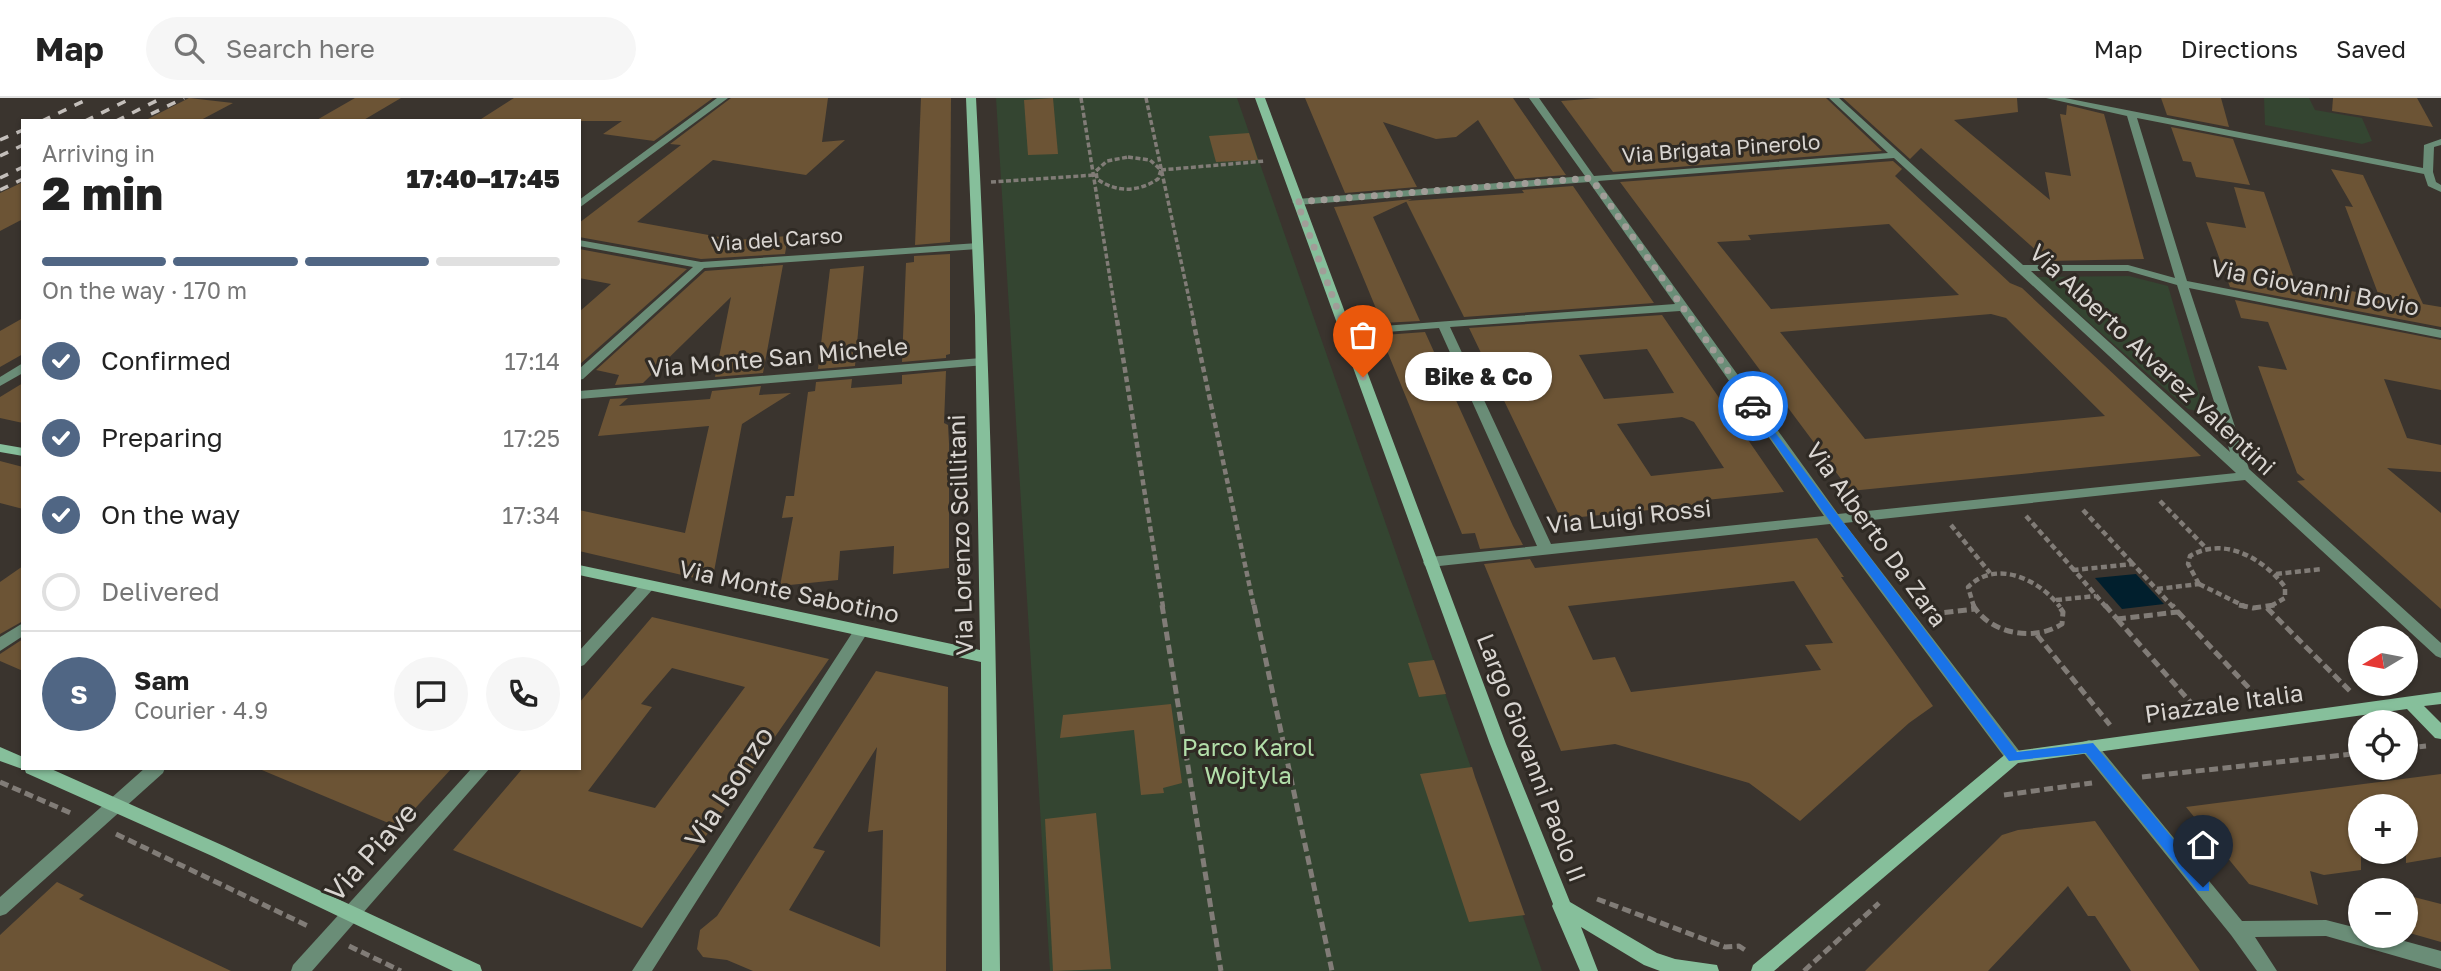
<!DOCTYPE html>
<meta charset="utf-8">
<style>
body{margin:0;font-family:"Golos Text",sans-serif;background:#f6f6f6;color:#222;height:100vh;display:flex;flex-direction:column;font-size:26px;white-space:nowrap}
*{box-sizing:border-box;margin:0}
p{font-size:23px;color:#767676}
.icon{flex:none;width:38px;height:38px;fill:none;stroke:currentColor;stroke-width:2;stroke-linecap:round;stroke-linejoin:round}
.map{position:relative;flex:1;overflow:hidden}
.side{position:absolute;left:21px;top:21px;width:560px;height:651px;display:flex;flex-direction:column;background:#fff;border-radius:0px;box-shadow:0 2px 5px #0004}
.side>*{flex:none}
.needle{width:46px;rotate:260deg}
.controls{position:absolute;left:2348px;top:528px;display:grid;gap:14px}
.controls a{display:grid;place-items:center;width:70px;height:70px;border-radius:50%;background:#fff;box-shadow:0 2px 5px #0004;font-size:35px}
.pin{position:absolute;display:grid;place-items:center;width:60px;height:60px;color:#fff;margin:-72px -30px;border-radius:50% 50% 50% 0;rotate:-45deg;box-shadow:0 0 7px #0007}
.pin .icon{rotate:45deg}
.courier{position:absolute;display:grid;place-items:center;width:70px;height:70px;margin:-35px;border:5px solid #1a73e8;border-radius:50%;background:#fff;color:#222;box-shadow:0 2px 9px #0007}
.bubble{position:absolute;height:49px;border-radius:24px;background:#fff;box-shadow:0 2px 5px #0004;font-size:23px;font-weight:800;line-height:49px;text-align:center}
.overview em{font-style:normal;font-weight:800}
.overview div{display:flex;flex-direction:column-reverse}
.overview{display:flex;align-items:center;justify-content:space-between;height:119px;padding:0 21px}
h1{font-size:46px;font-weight:800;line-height:52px}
.bar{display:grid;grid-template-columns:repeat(4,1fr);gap:10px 7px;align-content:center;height:84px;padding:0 21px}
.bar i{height:9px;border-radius:5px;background:#e0e0e0}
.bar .active{background:#506684}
.bar p{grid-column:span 4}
.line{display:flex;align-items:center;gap:18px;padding:0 21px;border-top:2px solid #e0e0e0}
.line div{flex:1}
.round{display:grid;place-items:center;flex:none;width:74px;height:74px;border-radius:37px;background:#f6f6f6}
ol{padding:0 21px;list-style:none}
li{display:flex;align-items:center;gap:21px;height:77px}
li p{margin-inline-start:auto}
li .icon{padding:7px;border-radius:50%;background:#506684;color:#fff;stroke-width:4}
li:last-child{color:#767676}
li i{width:38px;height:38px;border:4px solid #e0e0e0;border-radius:50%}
header{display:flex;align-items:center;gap:42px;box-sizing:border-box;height:98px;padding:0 35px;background:#fff;border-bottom:2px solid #e0e0e0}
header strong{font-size:33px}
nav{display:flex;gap:38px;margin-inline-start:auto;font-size:24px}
.search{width:490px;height:63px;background:#f6f6f6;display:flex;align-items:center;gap:18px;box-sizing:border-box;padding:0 24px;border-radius:38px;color:#767676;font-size:26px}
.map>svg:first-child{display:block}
</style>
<header>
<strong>Map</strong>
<div class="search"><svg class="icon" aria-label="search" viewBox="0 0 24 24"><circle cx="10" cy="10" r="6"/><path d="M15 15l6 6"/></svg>Search here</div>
<nav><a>Map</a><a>Directions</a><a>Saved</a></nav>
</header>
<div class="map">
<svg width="2441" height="873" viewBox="0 0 2441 873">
<rect width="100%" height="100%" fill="#3a342e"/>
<g fill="#344531">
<polygon points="996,0 1237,0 1542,873 1050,873"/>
<polygon points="2264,0 2309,0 2315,12 2362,20 2372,43 2362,46 2265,27"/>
<polygon points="2129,178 2168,188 2205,315 2188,311 2037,179"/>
</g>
<polygon fill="#011f2d" points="2136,476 2164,506 2122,511 2095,480"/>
<g fill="#6c5435" fill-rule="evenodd">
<polygon points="189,0 233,5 199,23 144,23"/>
<polygon points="355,0 401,0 362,23 315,23"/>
<polygon points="514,0 713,0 654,43 603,36 622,23 478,23"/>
<polygon points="731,0 828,0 822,44 845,42 806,77 713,62 637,124 736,142 788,138 785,156 701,161 579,139 579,125 681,47 670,46"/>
<polygon points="921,0 951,0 950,144 915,147"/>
<polygon points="1053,0 1058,56 1028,57 1024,2"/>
<polygon points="1305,0 1513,0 1566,77 1515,81 1478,22 1456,39 1436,41 1383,24 1417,89 1345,95"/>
<polygon points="1600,0 1826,0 1882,53 1613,74 1561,3"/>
<polygon points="1843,0 2017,0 2018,14 1954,22 2050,102 2045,74 2071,78 2060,16 2066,17 2067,7 2104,16 2144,161 2048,163 1921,50 1910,61"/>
<polygon points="2161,0 2221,0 2229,29 2167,17"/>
<polygon points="2333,0 2417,0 2433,29 2332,13"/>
<polygon points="2171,29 2233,41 2250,87 2196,79 2191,64 2183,63"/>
<polygon points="1249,35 1258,62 1216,64 1209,38"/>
<path d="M1893,63l9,8 -7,7 115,107 12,5 179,168 -351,35 -230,-309zM1889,126l70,71 -188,14 -54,-67 34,-2 -3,-5zM1991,216l15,4 99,98 -240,23 -85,-107z"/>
<polygon points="2331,71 2363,77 2423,206 2441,209 2441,229 2230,189 2206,124 2246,130 2234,89 2264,94 2295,183 2379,198 2345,108 2353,109"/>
<polygon points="23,84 23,121 0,133 0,95"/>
<polygon points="1573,88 1654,205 1464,219 1406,103 1524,95 1522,92"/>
<polygon points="1412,101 1373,119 1420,223 1382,225 1334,109"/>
<polygon points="579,151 687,171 579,267 579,214 611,186 579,180"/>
<polygon points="950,156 950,256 946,257 946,260 902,264 906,165 914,164 914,158"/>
<polygon points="783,167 763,275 715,279 731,199 643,285 615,287 619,277 596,272 705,173"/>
<polygon points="864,168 855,268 818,271 830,171"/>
<polygon points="2235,202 2441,242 2441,292 2384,281 2407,340 2441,347 2441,374 2387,370 2441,415 2441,511 2297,383 2305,382 2297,375 2258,268 2287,272 2268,224 2241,220"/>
<path d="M1662,217l122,177 -88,9 3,4 -138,14 -92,-191zM1647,251l27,44 -70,6 -25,-44zM1682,319l12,5 30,46 -73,8 -34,-52z"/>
<polygon points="23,220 23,256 0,269 0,233"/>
<polygon points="1425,234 1513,428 1523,447 1480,451 1475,435 1462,436 1383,243 1384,237"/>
<polygon points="946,273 944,325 948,327 949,345 949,470 893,476 894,448 840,453 838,482 780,488 793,419 782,420 786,398 794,398 808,294 815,293 816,284 852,281 851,290 902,286 902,277"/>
<polygon points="23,285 23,325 0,320 0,299"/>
<polygon points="761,288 759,297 791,295 742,326 712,484 579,453 579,412 685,435 709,328 598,338 610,301 628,300 619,308 710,301 712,293"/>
<polygon points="0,363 23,369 23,411 0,405"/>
<path d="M1817,440l27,39h-3l92,129 -24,17 -109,98 -51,-38 -134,-39 -54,7 -77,-187 46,-5 5,9zM1794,483l39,62 -28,2 16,25 -190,22 -16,-35 -22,3 -25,-54z"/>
<polygon points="23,468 23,523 0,536 0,484"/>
<path d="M652,519l177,42 -187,269 -189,-78 70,-82h56v-65zM672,570l73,19 -90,121 -67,-17 64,-84 -11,-3z"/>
<polygon points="23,541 23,573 0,563 0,556"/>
<polygon points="1434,562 1446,596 1419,599 1408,565"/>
<path d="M876,573l72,16 -2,284h-193l-26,-11 -24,-3 -6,-8 3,-19 17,-14zM877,649l-9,85 15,-2 -3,117 -91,-37 36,-59 -12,-3z"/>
<polygon points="1171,606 1182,685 1163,690 1164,695 1141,697 1134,632 1060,640 1063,617"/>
<polygon points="1472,669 1475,679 1525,817 1469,824 1420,676"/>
<polygon points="257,670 452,670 398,729"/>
<polygon points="2441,676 2441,759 2406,765 2406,709 2361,709 2361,772 2324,777 2310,773 2318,807 2249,786 2186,709"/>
<polygon points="1096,715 1111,871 1053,873 1045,721"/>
<polygon points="2095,723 2200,873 2131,873 2095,818 2088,818 2068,788 1988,873 1865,873 2002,737 2018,732"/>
<polygon points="57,784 84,797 79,801 231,873 0,873 0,837"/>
<polygon points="2406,797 2441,806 2441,844 2406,834"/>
</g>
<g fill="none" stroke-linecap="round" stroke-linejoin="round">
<g stroke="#817c77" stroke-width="3.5" stroke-dasharray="5 2.5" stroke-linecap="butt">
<polyline points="1081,0 1117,224"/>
<polyline points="1146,0 1194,224"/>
<path d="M1128,59l22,3 11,10 -3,9c-20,13 -41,14 -61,0l-1,-8 11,-10z"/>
<polyline points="1161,72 1265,63"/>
<polyline points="991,84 1095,77"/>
</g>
<g stroke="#817c77" stroke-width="4.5" stroke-dasharray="6 3.5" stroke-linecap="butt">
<polyline points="1117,222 1163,509"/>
<polyline points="1193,222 1254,509"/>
<polyline points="2160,403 2206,450"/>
<polyline points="2083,412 2133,466"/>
<polyline points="2026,418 2074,472"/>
<polyline points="1951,427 1990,475"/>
<polyline points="2276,476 2322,471"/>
<polyline points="2199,486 2246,509"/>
<path d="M2199,486l-11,-20 2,-8c34,-20 73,2 95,31v11l-16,9"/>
<polyline points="2157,491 2199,486"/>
<polyline points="2056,502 2096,498"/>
<path d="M1974,509l-6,-20c28,-28 71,-8 92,20"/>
<polyline points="2106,509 2074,472 2133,466 2173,509"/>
</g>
<g stroke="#817c77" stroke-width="5" stroke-dasharray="9 4.5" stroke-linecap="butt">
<polyline points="1162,507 1221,873"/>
<polyline points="1254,507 1332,873"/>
<path d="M1973,507c17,29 61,37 89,19l1,-12 -5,-7"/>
<polyline points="2105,507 2117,521"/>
<polyline points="2239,507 2253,510 2275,507"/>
<polyline points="2267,510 2350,593"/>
<polyline points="2178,514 2262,604"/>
<polyline points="1931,516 1975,511"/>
<polyline points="2117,521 2201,616"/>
<polyline points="2117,521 2178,514 2172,507"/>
<polyline points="2037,537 2110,627"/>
<polyline points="2406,650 2426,648"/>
<polyline points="2142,679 2361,655"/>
<polyline points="0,684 73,716"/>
<polyline points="2004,697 2092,685"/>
<polyline points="116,736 310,829"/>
<polyline points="1597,801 1725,849 1739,848 1748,854"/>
<polyline points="349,848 401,873"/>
<polyline points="1804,873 1879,805"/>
</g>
<g fill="#6a8d77" fill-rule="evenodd">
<polygon points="717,0 728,0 579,110 579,102"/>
<path d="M1529,0h10l55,78 294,-23 -59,-55h10l184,167h105l47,13 -48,-162 -81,-18h19l358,70 1,-23 17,-6v6l-7,2 -1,25 3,10 5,3v7l-13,-6 -4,-12 -287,-56 50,163 254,49v8l-252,-50 60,181 192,174v15l-5,-2 -191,-176 -401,43 176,229 2,5 -2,5 -6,2 -6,-2 -178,-238 -400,43 -5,-1 -2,-4 7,-5 107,-11 -98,-218 -92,7 -6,-4 2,-2 332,-25 -86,-122 -292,23 -5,-3 5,-3 288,-23zM1894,60l342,315 -398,41 -240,-333zM2031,173h97l49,14 53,167zM1680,213l144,205 -273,28 -101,-217z"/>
<polygon points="579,142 701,164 978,145 983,148 978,151 704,170 583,281 579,282 579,271 693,169 579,148"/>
<polygon points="981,260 985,261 987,264 985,267 579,301 579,293"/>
<polygon points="23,265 23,275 0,288 0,279"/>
<polygon points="648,482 655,487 653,491 584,567 579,569 579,553 643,483"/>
<polygon points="23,525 23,538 0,553 0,539"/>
<polygon points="861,527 866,529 869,533 866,537 652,873 632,873 856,529"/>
<polygon points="2089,642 2095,644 2242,823 2326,822 2361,831 2361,838 2386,838 2441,853 2441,871 2326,838 2255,839 2277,873 2257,873 2231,837 2083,654 2081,649 2083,644"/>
<polygon points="145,670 165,670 163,675 6,816 0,818 0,799"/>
<polygon points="472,670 490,670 312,873 291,873 293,867"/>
</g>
<g fill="#86bf9b" fill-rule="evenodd">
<path d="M966,0h10c16,291 21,582 24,873h-18l-1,-309 -402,-87v-10l401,85 -5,-334z"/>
<polygon points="1255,0 1265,0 1506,646 1570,804 1657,855 1675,861 1717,867 1719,873 1660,873 1644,867 1581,829 1598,873 1580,873 1552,808 1553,806 1490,646"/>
<polygon points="0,346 23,350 23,358 0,354"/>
<polygon points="2441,594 2441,606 2424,608 2441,625 2441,641 2435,640 2407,611 2018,665 1774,873 1751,873 1753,867 2008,654"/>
<polygon points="0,649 23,659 23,670 49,670 224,748 480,867 482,873 453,873 212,758 26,675 25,672 0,663"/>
</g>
<g stroke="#c4bfbb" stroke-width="3.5" stroke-dasharray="9 9" stroke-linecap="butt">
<polyline points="151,16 184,0"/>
<polyline points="42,23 90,0"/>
<polyline points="85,23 132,0"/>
<polyline points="116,23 162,0"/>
<polyline points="0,42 23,32"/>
<polyline points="0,58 23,47"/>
<polyline points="0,80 23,69"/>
<polyline points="0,92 23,81"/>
</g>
</g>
<polygon fill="#1a73e8" points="1753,305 2017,654 2093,645 2209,784 2209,793 2198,793 2086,655 2009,663 1829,422 1748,308"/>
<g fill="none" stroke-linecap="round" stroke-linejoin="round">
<polyline stroke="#a19d98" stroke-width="7" stroke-dasharray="0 12.6" points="1363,279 1297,104 1591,80 1753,308"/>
</g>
<g text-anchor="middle" stroke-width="6" stroke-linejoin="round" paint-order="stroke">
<g font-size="21" fill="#d9d5d1" stroke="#2f2a24">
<text transform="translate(1721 51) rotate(-4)" y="7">Via Brigata Pinerolo</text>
<text transform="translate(777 142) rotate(-4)" y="7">Via del Carso</text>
</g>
<g font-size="24" fill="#d9d5d1" stroke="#2f2a24">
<text transform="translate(2315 190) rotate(11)" y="8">Via Giovanni Bovio</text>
<text transform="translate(778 260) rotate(-5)" y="8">Via Monte San Michele</text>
<text transform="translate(2152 262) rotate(43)" y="8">Via Alberto Alvarez Valentini</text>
<text transform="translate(1629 419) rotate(-6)" y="8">Via Luigi Rossi</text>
<text transform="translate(961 437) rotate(-92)" y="8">Via Lorenzo Scillitani</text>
<text transform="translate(1876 437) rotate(54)" y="8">Via Alberto Da Zara</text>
<text transform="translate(789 494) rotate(12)" y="8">Via Monte Sabotino</text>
<text transform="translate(2224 606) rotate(-8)" y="8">Piazzale Italia</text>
<text transform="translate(1531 660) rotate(69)" y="8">Largo Giovanni Paolo II</text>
</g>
<g font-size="24" fill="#b2dea9" stroke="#2f2a24">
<text x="1248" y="658">Parco Karol<tspan x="1248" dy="28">Wojtyla</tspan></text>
</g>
<g font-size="28" fill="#d9d5d1" stroke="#2f2a24">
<text transform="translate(729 689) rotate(-57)" y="10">Via Isonzo</text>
<text transform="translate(371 754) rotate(-48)" y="10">Via Piave</text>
</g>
</g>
</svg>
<div class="controls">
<a><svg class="needle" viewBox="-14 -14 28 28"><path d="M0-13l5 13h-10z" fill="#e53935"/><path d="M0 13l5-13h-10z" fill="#767676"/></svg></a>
<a><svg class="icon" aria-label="locate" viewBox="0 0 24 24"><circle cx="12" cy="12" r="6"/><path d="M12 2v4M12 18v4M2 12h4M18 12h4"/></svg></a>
<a>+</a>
<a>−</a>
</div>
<div class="pin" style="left:1363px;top:279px;background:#ea580c"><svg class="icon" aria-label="bag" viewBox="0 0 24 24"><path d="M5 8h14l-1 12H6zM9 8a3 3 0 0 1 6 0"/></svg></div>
<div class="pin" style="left:2203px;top:789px;background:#1f2937"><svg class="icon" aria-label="home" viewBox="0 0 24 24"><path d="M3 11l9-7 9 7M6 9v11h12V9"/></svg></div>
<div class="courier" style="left:1753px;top:308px"><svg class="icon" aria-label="car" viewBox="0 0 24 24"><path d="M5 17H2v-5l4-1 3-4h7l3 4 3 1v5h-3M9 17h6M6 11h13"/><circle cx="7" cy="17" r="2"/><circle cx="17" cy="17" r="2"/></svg></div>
<div class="bubble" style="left:1405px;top:254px;width:147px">Bike &amp; Co</div>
<section class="side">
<div class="overview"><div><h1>2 min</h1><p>Arriving in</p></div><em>17:40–17:45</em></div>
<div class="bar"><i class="active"></i><i class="active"></i><i class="active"></i><i></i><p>On the way · 170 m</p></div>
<ol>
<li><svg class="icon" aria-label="check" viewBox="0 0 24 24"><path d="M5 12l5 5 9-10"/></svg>Confirmed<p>17:14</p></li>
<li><svg class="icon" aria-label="check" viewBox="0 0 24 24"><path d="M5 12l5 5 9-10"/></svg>Preparing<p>17:25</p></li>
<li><svg class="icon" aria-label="check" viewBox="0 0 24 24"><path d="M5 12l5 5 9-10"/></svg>On the way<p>17:34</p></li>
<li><i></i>Delivered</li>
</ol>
<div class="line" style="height:126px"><b class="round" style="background:#506684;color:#fff">S</b><div><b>Sam</b><p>Courier · 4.9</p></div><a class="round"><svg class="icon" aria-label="chat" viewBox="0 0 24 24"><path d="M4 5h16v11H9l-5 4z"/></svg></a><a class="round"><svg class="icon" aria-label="phone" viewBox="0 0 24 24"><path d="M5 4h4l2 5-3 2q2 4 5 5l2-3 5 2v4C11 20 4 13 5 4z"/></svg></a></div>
</section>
</div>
